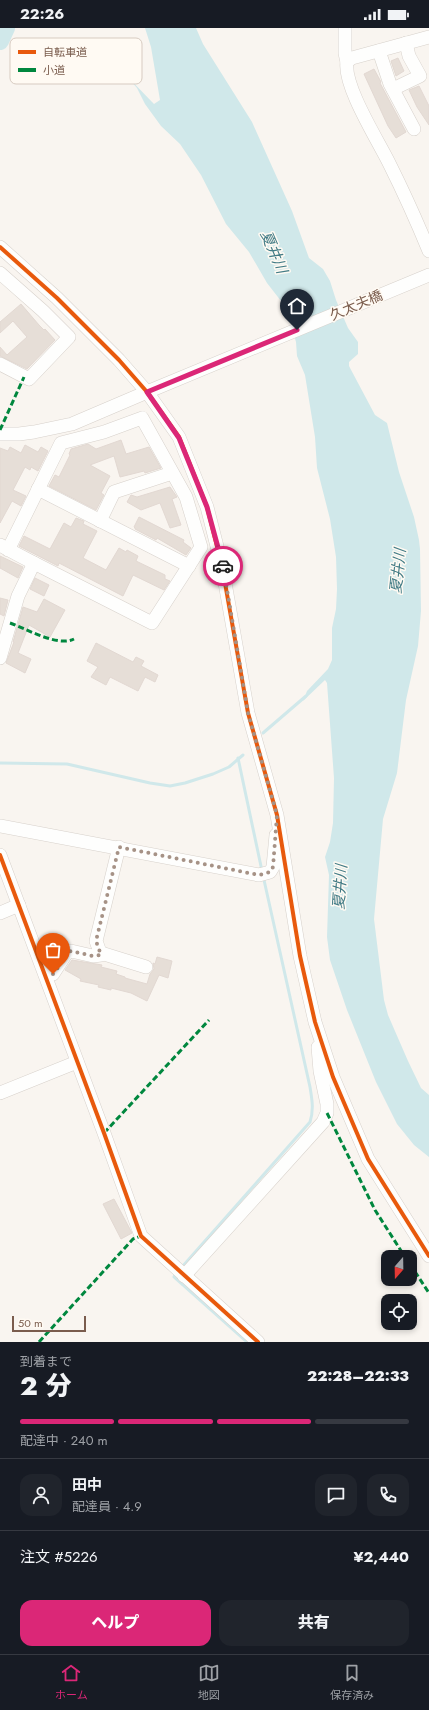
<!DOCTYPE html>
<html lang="ja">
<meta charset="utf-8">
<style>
body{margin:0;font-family:Jost,"Noto Sans JP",sans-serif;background:#20242c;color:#f1f3f6;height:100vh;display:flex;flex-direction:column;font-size:15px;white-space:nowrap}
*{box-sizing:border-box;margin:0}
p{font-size:13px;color:#9ea1a6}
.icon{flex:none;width:22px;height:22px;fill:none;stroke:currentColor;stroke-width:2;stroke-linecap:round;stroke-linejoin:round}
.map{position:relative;height:1314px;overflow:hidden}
.details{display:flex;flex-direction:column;background:#171b24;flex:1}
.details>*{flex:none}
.needle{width:26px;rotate:200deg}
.controls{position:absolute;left:381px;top:1222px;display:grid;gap:8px}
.controls a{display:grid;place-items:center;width:36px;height:36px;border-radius:8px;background:#171b24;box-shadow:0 2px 6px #0003;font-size:20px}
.scale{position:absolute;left:12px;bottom:10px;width:74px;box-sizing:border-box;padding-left:4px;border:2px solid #7a5c4d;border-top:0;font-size:11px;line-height:14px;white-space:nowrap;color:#7a5c4d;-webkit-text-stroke:3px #fffaf3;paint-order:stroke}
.pin{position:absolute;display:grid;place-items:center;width:34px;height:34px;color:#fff;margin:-41px -17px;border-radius:50% 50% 50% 0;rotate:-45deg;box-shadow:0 0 4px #0007}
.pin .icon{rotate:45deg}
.courier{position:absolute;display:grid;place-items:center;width:40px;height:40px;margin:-20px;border:3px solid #db2777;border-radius:50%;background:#fff;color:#222;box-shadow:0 1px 5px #0007}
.summary em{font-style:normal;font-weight:800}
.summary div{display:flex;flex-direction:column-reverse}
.summary{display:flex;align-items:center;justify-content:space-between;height:68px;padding:0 20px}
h1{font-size:26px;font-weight:800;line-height:30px}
.bar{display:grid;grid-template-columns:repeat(4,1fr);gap:6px 4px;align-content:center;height:48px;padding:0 20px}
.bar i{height:5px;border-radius:3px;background:#363941}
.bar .active{background:#db2777}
.bar p{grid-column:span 4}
.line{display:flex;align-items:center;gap:10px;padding:0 20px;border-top:1px solid #363941}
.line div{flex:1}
.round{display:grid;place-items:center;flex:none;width:42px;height:42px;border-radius:12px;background:#20242c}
.primary-button{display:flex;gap:8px;margin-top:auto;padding:8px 20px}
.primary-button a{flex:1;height:46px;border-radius:12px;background:#db2777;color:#fff;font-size:16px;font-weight:800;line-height:46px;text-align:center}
.primary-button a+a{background:#20242c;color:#f1f3f6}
.status{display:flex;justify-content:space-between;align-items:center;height:28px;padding:0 20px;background:#171b24;direction:ltr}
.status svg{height:11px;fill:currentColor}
.dock{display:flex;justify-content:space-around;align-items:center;height:56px;border-top:1px solid #363941;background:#171b24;font-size:11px;color:#9ea1a6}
.dock a{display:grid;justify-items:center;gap:2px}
.dock .active{color:#db2777}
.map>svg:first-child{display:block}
</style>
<div class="status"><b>22:26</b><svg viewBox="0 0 49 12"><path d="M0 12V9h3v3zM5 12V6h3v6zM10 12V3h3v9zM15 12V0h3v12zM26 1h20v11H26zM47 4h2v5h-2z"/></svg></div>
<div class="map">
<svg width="429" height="1314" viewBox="0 0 429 1314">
<rect width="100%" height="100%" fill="#f9f5f0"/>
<polygon fill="#d0e8ea" points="145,0 196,0 203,16 252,94 292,183 309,230 323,241 330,253 336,272 348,300 358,314 358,326 349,334 349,338 375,387 387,395 399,444 414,489 419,512 420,521 421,583 418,618 406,672 397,745 383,791 374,891 384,972 388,987 408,1033 421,1060 429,1067 429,1129 414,1117 397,1096 376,1054 347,982 330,932 327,909 329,847 325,829 330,814 333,795 334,750 327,655 325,652 303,673 307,663 328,641 332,632 332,600 336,581 337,561 336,529 330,491 317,440 315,409 305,347 297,328 296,314 288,286 281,273 267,255 249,224 226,196 201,147 180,116 161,98 145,76 137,60 123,44 154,76 160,72 151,19"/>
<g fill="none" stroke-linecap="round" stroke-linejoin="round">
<g stroke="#d0e8ea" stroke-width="3">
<polyline points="263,705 306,668"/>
<polyline points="238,730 262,843"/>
<polyline points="0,735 67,736 150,755 170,758 185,755 213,746 229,739 243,727"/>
<path d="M182,1239l128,-145c4,-12 2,-23 0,-35l-46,-207"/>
<polyline points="175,1247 174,1249 247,1314"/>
</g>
<polyline stroke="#d0e8ea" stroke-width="18" points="0,13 6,0"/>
</g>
<g fill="#e6ded7" stroke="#e2d8d2">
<polygon points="398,30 404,43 396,48 391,33"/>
<polygon points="374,41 381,54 380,55 406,104 396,110 388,98 364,46"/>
<polygon points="419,58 429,78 429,97 417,79 409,62"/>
<polygon points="21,276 39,297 44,302 45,301 55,312 27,341 0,328 0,319 7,327 27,309 13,293 0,305 0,294"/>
<polygon points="121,412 126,426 149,419 161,440 145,445 144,443 120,449 114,428 90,437 110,448 101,465 104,467 96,482 49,458 55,447 59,449 70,427 69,426 71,421 88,416 96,421"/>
<polygon points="25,417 38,424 41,419 48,423 38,443 31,439 30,442 25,439 13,462 26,468 21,478 12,473 0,495 0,420 8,423 10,419 21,425"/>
<polygon points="170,459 177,469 172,471 181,497 170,500 160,475 141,482 127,474 131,467 137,469"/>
<polygon points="139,489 184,512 183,514 191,520 186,527 157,510 156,512 135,501 135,500 134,499"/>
<polygon points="76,490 84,493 83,496 97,503 83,530 106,542 119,520 126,524 127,522 138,528 136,533 165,547 165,551 170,553 164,562 133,547 123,568 59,535 58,538 19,518 24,508 50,521 64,495 71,499"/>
<polygon points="0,528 23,539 18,550 0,540"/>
<polygon points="35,550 49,557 44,568 30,561"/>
<polygon points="0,570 8,572 4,588 0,586"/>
<polygon points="44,571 65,582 50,609 29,597 18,625 31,631 25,645 6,635 14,614 13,614 23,579 37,584"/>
<polygon points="96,615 133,634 136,629 144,633 141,638 158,647 155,654 145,649 138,663 110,649 106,657 91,649 98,639 87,633"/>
<polygon points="157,929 172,933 168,950 159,947 147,973 131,965 111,960 111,962 98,959 99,957 80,953 81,951 65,942 72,932 102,937 101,939 117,943 116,946 125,949 125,950 147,956 150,946 154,941 153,935 155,936"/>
<polygon points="114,1171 132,1205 121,1211 103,1176"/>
</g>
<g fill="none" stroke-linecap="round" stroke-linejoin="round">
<g stroke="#d7d1cb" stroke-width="14">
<g id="minor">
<polyline points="345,0 345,25 347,34"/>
<path d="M429,9l-77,21 -5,4c-4,24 32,80 43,103 14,28 27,57 39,86"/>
<polyline points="379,23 390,56 414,101"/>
<polyline points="393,61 420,48 409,28 406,15"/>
<polyline points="0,219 57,270 119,332 147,364 179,409 207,479 222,538 248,685 277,787 300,928 315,994 333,1049 368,1131 429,1228"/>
<polyline points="0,245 43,283 69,309 29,351 0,336"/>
<polyline points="0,406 19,406 34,404 72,396 147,364 429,247"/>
<polyline points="38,461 189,538"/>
<polyline points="100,493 114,464 172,445"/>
<path d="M0,517c11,6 22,12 34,18l118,60 49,-76 -15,-50 -44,-79 -38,14 -43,11 -53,107"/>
<polyline points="0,630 18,568 34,535"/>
<polyline points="0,798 259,847 270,844 273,839 276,807"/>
<polyline points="0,827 104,1105 141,1208 258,1314"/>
<polyline points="0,885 19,877"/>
<polyline points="101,925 146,939"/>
<polyline points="45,946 53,946 66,926 71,923 93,928 101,927 96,913 119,819"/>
<polyline points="0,1065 77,1034"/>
<polyline points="184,1248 323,1094 327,1085 327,1076 320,1043 318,1019"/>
</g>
</g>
<use href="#minor" stroke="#fefefd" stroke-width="13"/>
<g stroke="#00873e" stroke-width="3" stroke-dasharray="6 3" stroke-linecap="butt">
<polyline points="0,402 24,349"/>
<path d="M10,595c17,6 47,24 64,16"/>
<polyline points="327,1085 375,1182 405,1229"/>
<polyline points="104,1105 209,992"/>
<polyline points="410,1236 429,1265"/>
<polyline points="39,1314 133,1211 141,1208"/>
</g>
<g stroke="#fffaf3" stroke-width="6">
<g id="cycleway">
<polyline points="0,219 57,270 119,332 147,364 179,409 207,479 222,538 248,685 277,787 300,928 315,994 333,1049 368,1131 429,1228"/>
<polyline points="0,827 104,1105 141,1208 258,1314"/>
</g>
</g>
<use href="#cycleway" stroke="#e8590c" stroke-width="4"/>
</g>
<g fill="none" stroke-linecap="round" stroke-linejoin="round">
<path stroke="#a69286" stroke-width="4" stroke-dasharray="0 7.2" d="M53,946c7,-7 9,-18 18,-23l22,5 8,-1 -5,-14 23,-94 140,28 11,-3 3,-5 4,-52 -29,-102 -25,-147"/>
<polyline stroke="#db2777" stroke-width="5" points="223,538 207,479 179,410 147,364 297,302"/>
</g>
<g text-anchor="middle" stroke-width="3" stroke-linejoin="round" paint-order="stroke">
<g font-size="14" fill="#7a5c4d" stroke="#fffaf3">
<text transform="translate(356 277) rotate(-23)" y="5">久太夫橋</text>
</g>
<g font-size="15" font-style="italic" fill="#437c86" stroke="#fffaf3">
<text transform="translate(274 224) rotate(67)" y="5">夏井川</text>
<text transform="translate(398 543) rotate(-84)" y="5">夏井川</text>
<text transform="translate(340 859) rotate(-86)" y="5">夏井川</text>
</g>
</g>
<rect x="10" y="10" width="132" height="46" rx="6" fill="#fffaf3" stroke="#d7cbc1" stroke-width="1"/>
<rect x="18" y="22" width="18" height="4" fill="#e8590c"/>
<rect x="18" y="40" width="18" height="4" fill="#00873e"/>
<g font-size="11" fill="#7a5c4d">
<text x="43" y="28">自転車道</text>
<text x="43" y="46">小道</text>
</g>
</svg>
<div class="controls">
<a><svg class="needle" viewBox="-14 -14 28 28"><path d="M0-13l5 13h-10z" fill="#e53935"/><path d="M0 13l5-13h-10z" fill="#9ea1a6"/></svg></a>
<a><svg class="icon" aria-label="locate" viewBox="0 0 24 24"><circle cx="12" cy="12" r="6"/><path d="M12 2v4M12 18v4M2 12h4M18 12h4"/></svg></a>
</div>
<div class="scale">50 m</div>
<div class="pin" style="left:53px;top:946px;background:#ea580c"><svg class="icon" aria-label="bag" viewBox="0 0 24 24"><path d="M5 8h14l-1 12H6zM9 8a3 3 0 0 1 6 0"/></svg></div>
<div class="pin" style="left:297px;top:302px;background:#1f2937"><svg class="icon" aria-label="home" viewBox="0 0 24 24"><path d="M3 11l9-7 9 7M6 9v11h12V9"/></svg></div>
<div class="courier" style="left:223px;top:538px"><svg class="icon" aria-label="car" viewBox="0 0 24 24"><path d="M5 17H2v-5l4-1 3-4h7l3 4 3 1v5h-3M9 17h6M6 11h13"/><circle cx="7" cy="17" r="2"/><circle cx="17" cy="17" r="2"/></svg></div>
</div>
<section class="details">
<div class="summary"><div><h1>2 分</h1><p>到着まで</p></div><em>22:28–22:33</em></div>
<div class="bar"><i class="active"></i><i class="active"></i><i class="active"></i><i></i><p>配達中 · 240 m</p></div>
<div class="line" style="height:72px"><a class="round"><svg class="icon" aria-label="person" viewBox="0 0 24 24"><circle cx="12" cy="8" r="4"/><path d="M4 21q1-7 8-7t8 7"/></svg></a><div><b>田中</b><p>配達員 · 4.9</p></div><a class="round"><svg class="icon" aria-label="chat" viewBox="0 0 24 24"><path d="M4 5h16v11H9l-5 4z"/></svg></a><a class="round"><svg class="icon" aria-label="phone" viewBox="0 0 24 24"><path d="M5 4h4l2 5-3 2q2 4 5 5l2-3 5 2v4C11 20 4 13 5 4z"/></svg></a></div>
<div class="line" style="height:52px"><div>注文 #5226</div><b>¥2,440</b></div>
<div class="primary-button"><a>ヘルプ</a><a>共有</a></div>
</section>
<nav class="dock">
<a class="active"><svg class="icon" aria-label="home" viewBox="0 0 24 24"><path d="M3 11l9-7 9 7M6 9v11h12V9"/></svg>ホーム</a>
<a><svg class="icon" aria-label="map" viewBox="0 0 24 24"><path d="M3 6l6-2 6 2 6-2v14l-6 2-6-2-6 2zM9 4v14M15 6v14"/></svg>地図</a>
<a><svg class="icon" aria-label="saved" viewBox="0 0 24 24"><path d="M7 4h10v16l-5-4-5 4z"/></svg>保存済み</a>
</nav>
